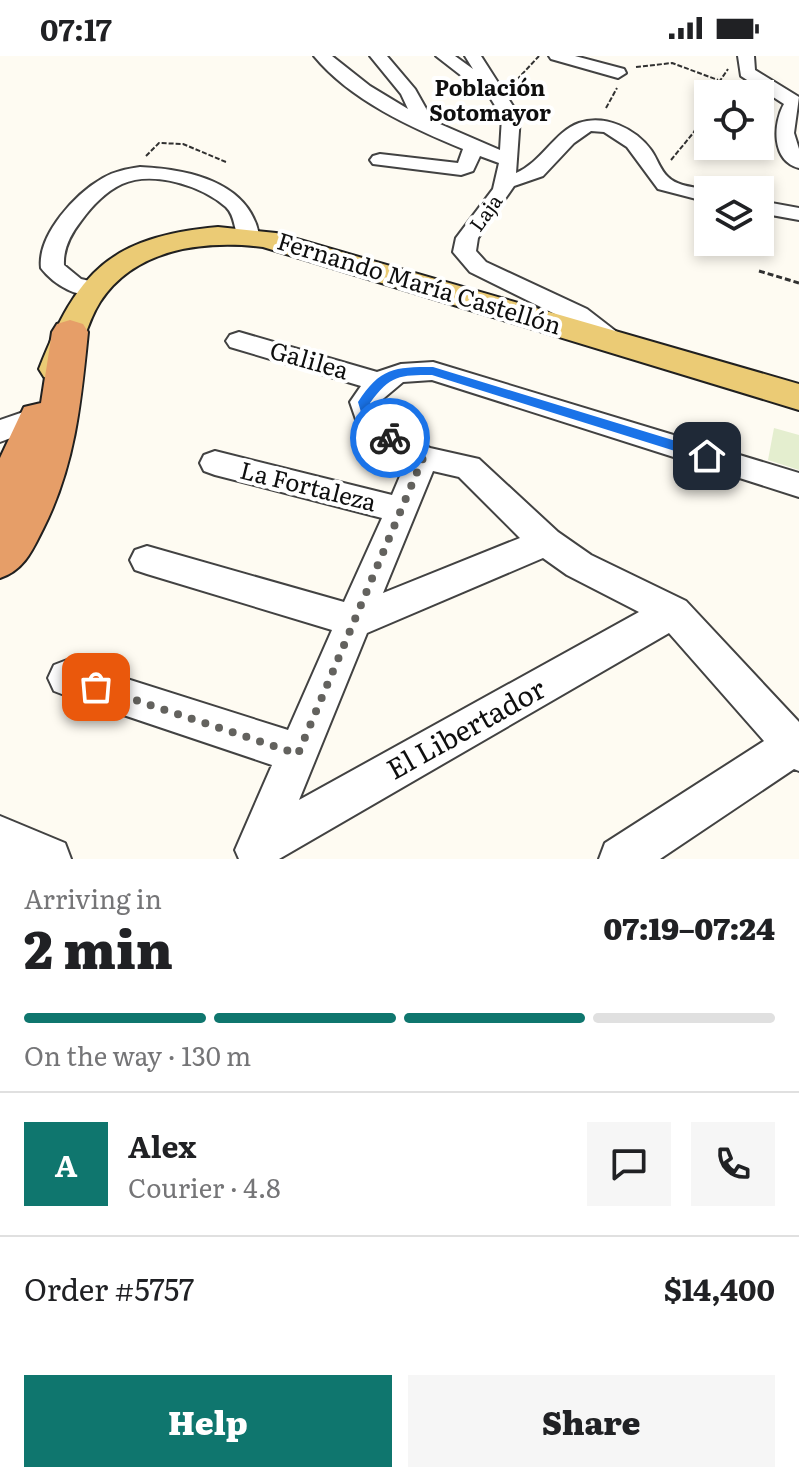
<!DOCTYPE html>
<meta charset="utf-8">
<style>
body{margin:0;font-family:Literata,serif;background:#f6f6f6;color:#202124;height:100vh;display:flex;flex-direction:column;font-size:30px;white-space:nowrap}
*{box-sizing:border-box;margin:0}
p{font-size:26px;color:#757577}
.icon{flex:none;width:44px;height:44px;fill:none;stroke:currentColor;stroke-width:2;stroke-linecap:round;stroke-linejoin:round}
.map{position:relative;height:803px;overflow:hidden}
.panel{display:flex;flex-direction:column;background:#fff;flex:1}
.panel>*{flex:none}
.tools{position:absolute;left:694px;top:24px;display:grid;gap:16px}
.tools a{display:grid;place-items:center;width:80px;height:80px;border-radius:0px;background:#fff;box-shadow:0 4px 12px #0003;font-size:40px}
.pin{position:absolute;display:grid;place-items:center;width:68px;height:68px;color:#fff;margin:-34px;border-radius:16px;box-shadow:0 4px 12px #0006}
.courier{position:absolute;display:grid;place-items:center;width:80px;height:80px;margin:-40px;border:6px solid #1a73e8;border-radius:50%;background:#fff;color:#222;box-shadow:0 2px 10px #0007}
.summary em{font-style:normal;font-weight:800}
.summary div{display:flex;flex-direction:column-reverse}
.summary{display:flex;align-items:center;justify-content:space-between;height:136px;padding:0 24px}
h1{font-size:52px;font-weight:800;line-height:60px}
.bar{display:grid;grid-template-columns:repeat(4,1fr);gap:12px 8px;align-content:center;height:96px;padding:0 24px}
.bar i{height:10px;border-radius:6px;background:#e0e0e0}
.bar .selected{background:#0f766e}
.bar p{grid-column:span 4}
.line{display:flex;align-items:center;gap:20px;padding:0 24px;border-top:2px solid #e0e0e0}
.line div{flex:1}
.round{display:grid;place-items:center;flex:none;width:84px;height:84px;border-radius:0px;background:#f6f6f6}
.button{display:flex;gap:16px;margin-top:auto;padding:16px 24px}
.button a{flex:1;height:92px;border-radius:0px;background:#0f766e;color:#fff;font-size:32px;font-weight:800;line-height:92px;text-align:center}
.button a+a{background:#f6f6f6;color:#202124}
.status{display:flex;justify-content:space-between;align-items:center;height:56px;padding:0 40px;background:#fff;direction:ltr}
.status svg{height:22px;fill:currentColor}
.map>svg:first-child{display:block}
</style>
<div class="status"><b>07:17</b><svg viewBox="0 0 49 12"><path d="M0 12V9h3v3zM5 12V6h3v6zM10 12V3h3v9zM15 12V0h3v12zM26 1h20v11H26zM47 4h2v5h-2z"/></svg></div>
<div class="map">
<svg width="799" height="803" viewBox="0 0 799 803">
<rect width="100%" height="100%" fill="#fefbf2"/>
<polygon fill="#e4eecf" points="774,372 799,379 799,414 768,404"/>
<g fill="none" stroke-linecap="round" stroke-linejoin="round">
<g stroke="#424242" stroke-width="4">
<g id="minor">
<path d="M314,0h18l38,30 38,23 -7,-15 -31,-38h17l28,33 18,32 67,29 2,-33 -19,-31 -11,-2 -36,-28h19l18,13 -8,-13h16l39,61 -4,56c26,-11 38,-41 63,-50 26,-9 57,6 72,27 6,8 9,20 17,27 10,10 28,10 41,13l-1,12 -50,-13 -31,-42 -23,-15 -13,-1 -17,12 -31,33 -29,10 -36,52 -2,13 10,11 101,47 35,27 4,6 -4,6 -9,3 -9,-3 -35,-27 -99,-49 -17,-20 3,-14 37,-49 6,-26 -19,-7 -7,15 -12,4 -88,-11 -3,-4 3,-4 7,-2 78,9 5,-14c-51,-21 -113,-49 -149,-93z"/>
<polygon points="549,0 575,0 624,13 626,17 618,22 551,3"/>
<path d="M738,0h16l1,14 44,27 -5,36 5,16v19c-28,-7 -26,-45 -15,-64l-43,-28z"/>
<path d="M140,111c46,2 109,14 119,68l-11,7 -8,-2c-7,-11 -4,-23 -14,-33 -24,-21 -73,-37 -104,-23 -17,8 -30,22 -41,37 -10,13 -18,27 -17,44l17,14 21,5 3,5 -3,5c-23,6 -48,-9 -61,-26 -4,-33 35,-75 62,-90 12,-7 24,-9 37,-11z"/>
<polygon points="760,145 799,152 799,164 760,157"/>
<path d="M239,276l138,40 24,-8 32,-2 366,111v24l-367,-117 -29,2 -25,21 6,17 46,28 49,11 79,73 33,23 95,46 113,121v49l-5,-2 -134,90h-61l6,-16 159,-102 -95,-108 -390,226h-40l-4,-9 37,-85 -205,-69 -13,-5 -6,-13 6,-13 13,-5 221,70 44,-100 -185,-56 -12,-4 -5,-10 5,-10 12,-4 197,56 38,-84 -167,-43 -11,-4 -4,-8 4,-8 11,-4 177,44 14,-33 -45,-28 -11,-32 11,-16 -131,-39 -4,-6 4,-6zM433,415l26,6 61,61 -137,55zM543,502l24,17 72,37 -340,188 68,-167z"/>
<polygon points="38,351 48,354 52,361 48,368 0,386 0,364"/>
<polygon points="0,760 65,787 71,803 0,803"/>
</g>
</g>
<g stroke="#202020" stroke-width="4">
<path id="major" d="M218,171l58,6 523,151v26l-536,-163c-59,-7 -128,1 -163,55 -15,23 -18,52 -32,75l-12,4 -12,-4 -5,-8c38,-97 71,-132 179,-142z"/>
</g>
<g stroke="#202020" stroke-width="4">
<path id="highway" d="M70,264l13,4 5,8c-7,70 -13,134 -45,197 -11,22 -19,41 -43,49v-120l24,-51 17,-4 11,-71 5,-8z"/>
</g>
<g stroke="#313131" stroke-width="2" stroke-dasharray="5 2" stroke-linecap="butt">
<polyline points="636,11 672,7 718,24"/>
<polyline points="512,29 539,0"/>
<polyline points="711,38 728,13"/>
<polyline points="606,52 617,32"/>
<polyline points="146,100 159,87 183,88 226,106"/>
<polyline points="671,104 694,76 708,46"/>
</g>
<polyline stroke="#313131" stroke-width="3" stroke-dasharray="6 3" stroke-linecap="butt" points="759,215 799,227"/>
<use href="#minor" fill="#fff" fill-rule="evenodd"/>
<use href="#major" fill="#ebcb75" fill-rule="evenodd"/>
<use href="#highway" fill="#e69e68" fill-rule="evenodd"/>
</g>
<path fill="#1a73e8" d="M433,311l279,85 2,4 -7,5 -275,-86c-32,0 -42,0 -62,28l6,21 18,10v7h-9l-19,-12 -8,-27c22,-34 36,-35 75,-35z"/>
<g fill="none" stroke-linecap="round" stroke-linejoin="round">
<polyline stroke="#63625e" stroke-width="8" stroke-dasharray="0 14.4" points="96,631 298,698 423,402 390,382"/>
</g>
<g text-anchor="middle" stroke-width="8" stroke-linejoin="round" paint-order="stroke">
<g font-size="20" fill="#0f0f0f" stroke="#fff">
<text transform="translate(486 157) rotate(-54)" y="7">Laja</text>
</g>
<g font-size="22" font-weight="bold" fill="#0f0f0f" stroke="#fff">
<text x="490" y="40">Población<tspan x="490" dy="25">Sotomayor</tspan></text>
</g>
<g font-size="24" fill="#0f0f0f" stroke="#fff">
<text transform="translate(419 228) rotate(17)" y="8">Fernando María Castellón</text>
<text transform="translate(309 305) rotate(16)" y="8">Galilea</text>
<text transform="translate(308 431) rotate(14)" y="8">La Fortaleza</text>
</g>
<g font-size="28" fill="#0f0f0f" stroke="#fff">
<text transform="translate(466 673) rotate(-29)" y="10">El Libertador</text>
</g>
</g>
</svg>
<div class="tools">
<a><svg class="icon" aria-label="locate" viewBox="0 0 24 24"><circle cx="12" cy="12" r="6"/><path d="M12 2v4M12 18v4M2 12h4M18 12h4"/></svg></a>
<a><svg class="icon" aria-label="layers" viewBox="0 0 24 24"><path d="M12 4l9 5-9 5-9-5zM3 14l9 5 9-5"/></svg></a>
</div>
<div class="pin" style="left:96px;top:631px;background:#ea580c"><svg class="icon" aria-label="bag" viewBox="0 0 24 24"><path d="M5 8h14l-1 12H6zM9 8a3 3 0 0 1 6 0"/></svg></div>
<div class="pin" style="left:707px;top:400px;background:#1f2937"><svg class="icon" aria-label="home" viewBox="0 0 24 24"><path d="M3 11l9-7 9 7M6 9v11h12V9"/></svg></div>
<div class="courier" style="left:390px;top:382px"><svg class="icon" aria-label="bike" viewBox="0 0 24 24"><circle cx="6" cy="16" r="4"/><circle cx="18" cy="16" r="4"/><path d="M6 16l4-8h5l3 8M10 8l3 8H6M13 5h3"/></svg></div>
</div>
<section class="panel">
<div class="summary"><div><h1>2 min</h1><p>Arriving in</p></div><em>07:19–07:24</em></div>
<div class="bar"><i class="selected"></i><i class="selected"></i><i class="selected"></i><i></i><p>On the way · 130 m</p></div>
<div class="line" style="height:144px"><b class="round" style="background:#0f766e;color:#fff">A</b><div><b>Alex</b><p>Courier · 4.8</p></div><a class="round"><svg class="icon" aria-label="chat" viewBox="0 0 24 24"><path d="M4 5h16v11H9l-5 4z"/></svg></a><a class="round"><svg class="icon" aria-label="phone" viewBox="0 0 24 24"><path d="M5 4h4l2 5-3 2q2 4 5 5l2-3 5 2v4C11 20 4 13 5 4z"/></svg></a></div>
<div class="line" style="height:104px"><div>Order #5757</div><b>$14,400</b></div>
<div class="button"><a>Help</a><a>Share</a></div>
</section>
